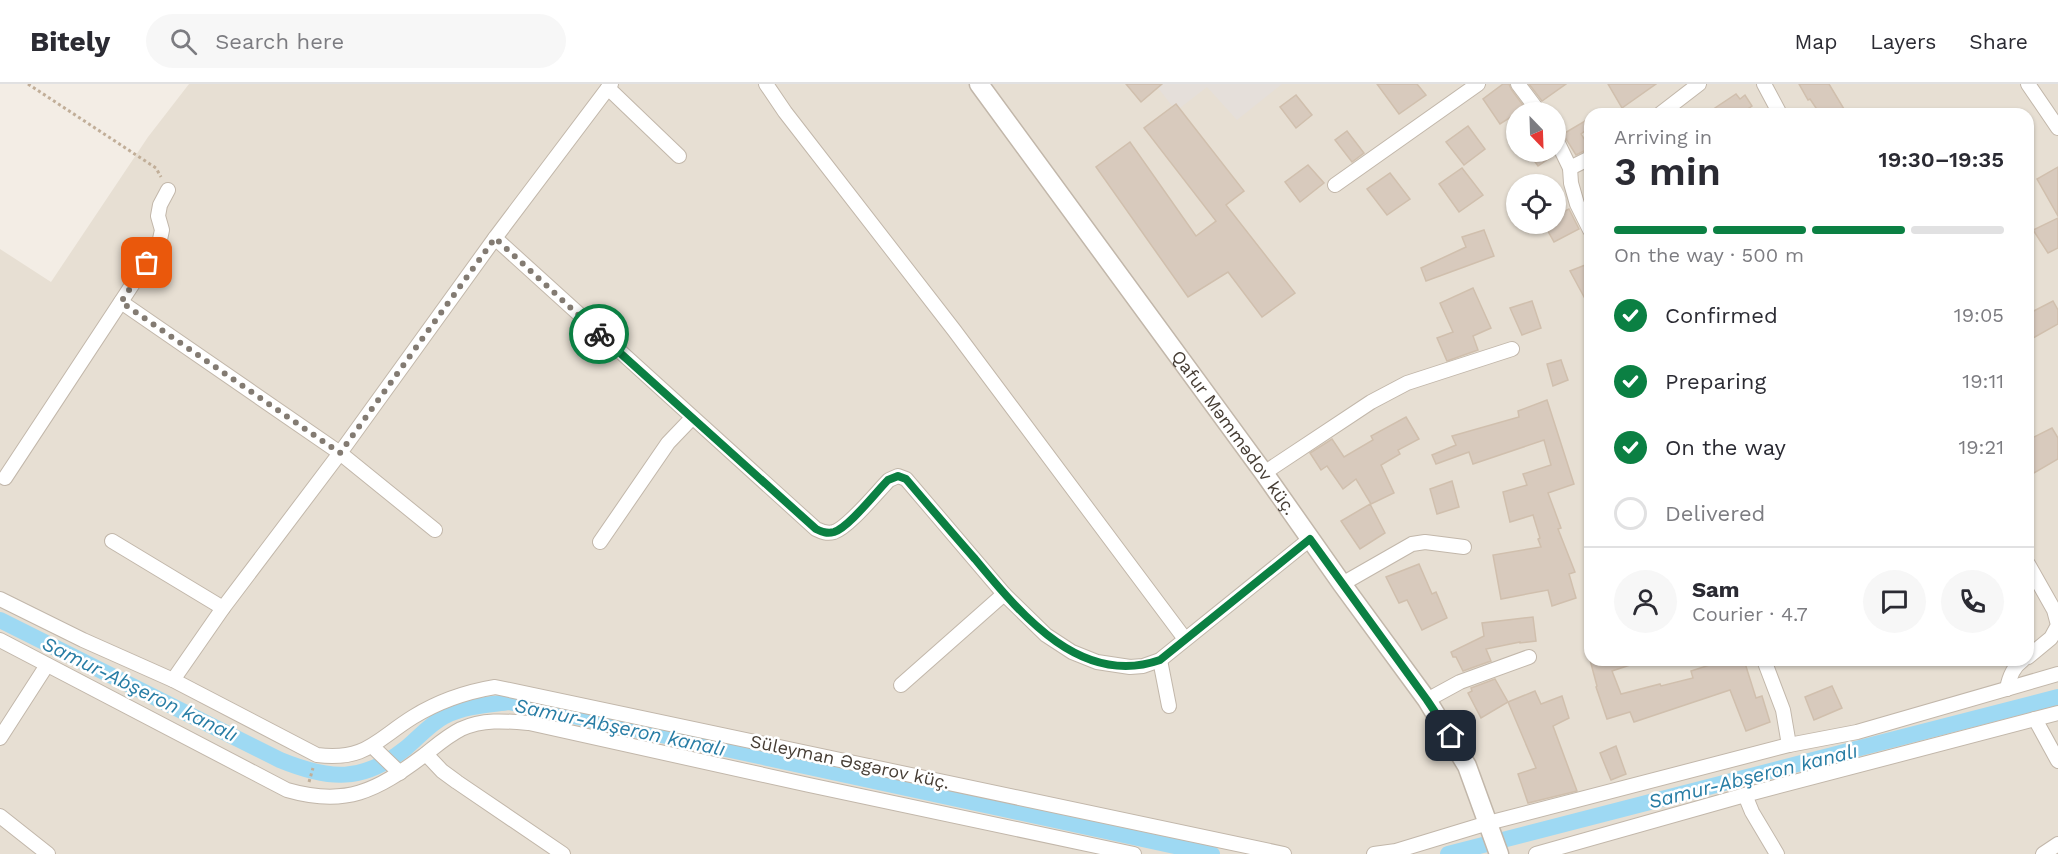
<!DOCTYPE html>
<meta charset="utf-8">
<style>
body{margin:0;font-family:"Work Sans",sans-serif;background:#f7f7f7;color:#2b2b33;height:100vh;display:flex;flex-direction:column;font-size:22px;white-space:nowrap}
*{box-sizing:border-box;margin:0}
p{font-size:20px;color:#7c7c81}
.icon{flex:none;width:33px;height:33px;fill:none;stroke:currentColor;stroke-width:2;stroke-linecap:round;stroke-linejoin:round}
.map{position:relative;flex:1;overflow:hidden}
.panel{position:absolute;left:1584px;top:24px;width:450px;height:558px;display:flex;flex-direction:column;background:#fff;border-radius:18px;box-shadow:0 2px 4px #0004}
.panel>*{flex:none}
.needle{width:39px;rotate:157deg}
.controls{position:absolute;left:1506px;top:18px;display:grid;gap:12px}
.controls a{display:grid;place-items:center;width:60px;height:60px;border-radius:50%;background:#fff;box-shadow:0 2px 4px #0004;font-size:30px}
.pin{position:absolute;display:grid;place-items:center;width:51px;height:51px;color:#fff;margin:-26px;border-radius:12px;box-shadow:0 3px 9px #0006}
.courier{position:absolute;display:grid;place-items:center;width:60px;height:60px;margin:-30px;border:4px solid #0b8043;border-radius:50%;background:#fff;color:#222;box-shadow:0 2px 8px #0007}
.head em{font-style:normal;font-weight:600}
.head div{display:flex;flex-direction:column-reverse}
.head{display:flex;align-items:center;justify-content:space-between;height:102px;padding:0 30px}
h1{font-size:39px;font-weight:600;line-height:45px}
.bar{display:grid;grid-template-columns:repeat(4,1fr);gap:9px 6px;align-content:center;height:72px;padding:0 30px}
.bar i{height:8px;border-radius:4px;background:#e1e1e2}
.bar .current{background:#0b8043}
.bar p{grid-column:span 4}
.line{display:flex;align-items:center;gap:15px;padding:0 30px;border-top:2px solid #e1e1e2}
.line div{flex:1}
.round{display:grid;place-items:center;flex:none;width:63px;height:63px;border-radius:32px;background:#f7f7f7}
ol{padding:0 30px;list-style:none}
li{display:flex;align-items:center;gap:18px;height:66px}
li p{margin-inline-start:auto}
li .icon{padding:6px;border-radius:50%;background:#0b8043;color:#fff;stroke-width:4}
li:last-child{color:#7c7c81}
li i{width:33px;height:33px;border:3px solid #e1e1e2;border-radius:50%}
header{display:flex;align-items:center;gap:36px;box-sizing:border-box;height:84px;padding:0 30px;background:#fff;border-bottom:2px solid #e1e1e2}
header strong{font-size:28px}
nav{display:flex;gap:33px;margin-inline-start:auto;font-size:21px}
.search{width:420px;height:54px;background:#f7f7f7;display:flex;align-items:center;gap:15px;box-sizing:border-box;padding:0 21px;border-radius:33px;color:#7c7c81;font-size:22px}
.map>svg:first-child{display:block}
</style>
<header>
<strong>Bitely</strong>
<div class="search"><svg class="icon" aria-label="search" viewBox="0 0 24 24"><circle cx="10" cy="10" r="6"/><path d="M15 15l6 6"/></svg>Search here</div>
<nav><a>Map</a><a>Layers</a><a>Share</a></nav>
</header>
<div class="map">
<svg width="2058" height="770" viewBox="0 0 2058 770">
<rect width="100%" height="100%" fill="#f3ede5"/>
<path fill="#e7dfd3" fill-rule="evenodd" d="M189,0h1869v770h-2058v-605l51,33 97,-145zM1516,28h40v40h-40zM1590,30h438v546h-438zM1516,100h40v40h-40z"/>
<polygon fill="#e5dfda" points="1155,0 1282,0 1237,36 1207,3 1176,27"/>
<g fill="none" stroke-linecap="round" stroke-linejoin="round">
<g stroke="#9ed9f3" stroke-width="16">
<path d="M0,536l280,140c49,20 83,23 126,-12 13,-11 24,-24 39,-32 20,-10 42,-11 64,-14l703,152"/>
<polyline points="1448,770 2058,613"/>
</g>
</g>
<g fill="#d8cabd" stroke="#d0bfad" stroke-width="1.5">
<polygon points="1126,0 1162,0 1141,18"/>
<polygon points="1377,0 1417,0 1426,11 1399,30"/>
<polygon points="1503,0 1509,0 1511,5 1525,24 1500,40 1483,15"/>
<polygon points="1529,0 1566,0 1542,17"/>
<polygon points="1608,0 1656,0 1622,24"/>
<polygon points="1799,0 1829,0 1847,30 1820,30 1810,15 1808,16"/>
<polygon points="1736,10 1740,15 1745,11 1752,22 1740,30 1706,30"/>
<polygon points="1296,11 1312,31 1296,44 1280,23"/>
<polygon points="1176,20 1244,107 1226,121 1295,209 1262,233 1228,188 1188,213 1096,83 1130,58 1196,152 1216,137 1144,44"/>
<polygon points="1585,37 1589,44 1581,50 1590,64 1576,71 1563,50"/>
<polygon points="1468,42 1485,65 1464,81 1446,58"/>
<polygon points="1347,47 1364,69 1352,78 1335,56"/>
<polygon points="1528,68 1552,68 1554,71 1538,82"/>
<polygon points="1308,81 1324,99 1300,118 1285,98"/>
<polygon points="2058,83 2058,132 2037,95"/>
<polygon points="1462,84 1483,111 1459,128 1439,100"/>
<polygon points="1390,89 1410,115 1387,131 1367,105"/>
<polygon points="1569,125 1579,145 1554,158 1544,140 1556,140 1556,131"/>
<polygon points="2058,134 2058,164 2048,169 2033,146"/>
<polygon points="1484,146 1494,172 1426,197 1421,184 1466,163 1462,153"/>
<polygon points="1590,179 1590,224 1570,187"/>
<polygon points="1473,204 1491,244 1473,252 1478,266 1447,277 1437,254 1453,248 1440,219"/>
<polygon points="1532,217 1541,244 1522,251 1510,224"/>
<polygon points="2053,217 2058,226 2058,240 2028,257 2028,230"/>
<polygon points="1561,276 1568,296 1553,302 1547,280"/>
<polygon points="1547,316 1574,400 1548,409 1561,444 1558,445 1575,488 1569,490 1576,514 1552,522 1548,506 1501,515 1493,471 1541,463 1538,455 1540,454 1533,431 1510,438 1503,408 1527,401 1523,390 1551,381 1544,356 1473,380 1469,368 1436,380 1432,371 1456,361 1452,352 1519,333 1518,327"/>
<polygon points="1406,333 1419,355 1398,366 1400,370 1381,381 1394,409 1371,420 1356,395 1343,405 1327,382 1321,386 1310,369 1332,355 1344,373 1373,356 1371,352"/>
<polygon points="2052,344 2058,354 2058,375 2034,389 2028,377 2028,356"/>
<polygon points="1452,397 1459,423 1437,430 1430,405"/>
<polygon points="1370,420 1385,449 1360,465 1341,437"/>
<polygon points="1419,480 1432,510 1436,508 1447,534 1422,546 1407,516 1399,519 1386,493"/>
<polygon points="1533,533 1536,557 1520,559 1520,558 1486,565 1491,577 1463,587 1456,573 1453,573 1451,568 1484,552 1482,539"/>
<polygon points="1590,576 1638,576 1639,578 1612,587 1621,610 1660,600 1661,602 1693,594 1691,587 1725,576 1744,576 1756,614 1762,612 1770,638 1746,647 1730,606 1634,638 1630,628 1607,635 1596,603 1597,602"/>
<polygon points="1495,595 1508,618 1481,634 1468,609 1472,607 1471,604"/>
<polygon points="1832,602 1842,624 1814,636 1805,613"/>
<polygon points="1535,607 1541,620 1562,612 1569,634 1553,642 1577,707 1528,719 1518,690 1536,684 1508,618"/>
<polygon points="1616,662 1626,690 1611,696 1600,669"/>
</g>
<g fill="none" stroke-linecap="round" stroke-linejoin="round">
<g stroke="#c2b7aa" stroke-width="16">
<g id="minor">
<polyline points="766,0 785,28 954,246 1185,555"/>
<polyline points="1518,0 1539,28"/>
<polyline points="1764,0 1780,30"/>
<polyline points="2028,0 2058,44"/>
<polyline points="608,4 679,72"/>
<polyline points="1660,30 1699,0"/>
<polyline points="1556,55 1570,84 1571,99 1577,120 1590,146"/>
<polyline points="1570,84 1590,74"/>
<polyline points="1335,101 1478,0"/>
<path d="M495,154l321,291c6,3 11,5 18,3 15,-5 43,-40 55,-52l9,-4 8,3 98,115 42,41 26,17 25,10 33,5 13,-1 17,-6 150,-121"/>
<polyline points="121,218 340,369 435,446"/>
<polyline points="1264,389 1371,318 1407,299 1512,265"/>
<polyline points="5,394 159,160 162,146 158,132 160,121 168,106"/>
<polyline points="112,457 223,524"/>
<polyline points="600,458 668,359 692,334"/>
<polyline points="2028,480 2054,526 2058,541 2051,554 2028,573"/>
<polyline points="1342,500 1412,460 1425,458 1464,463"/>
<path d="M0,515l83,41 90,40 144,75c49,6 59,-15 96,-38 26,-16 52,-25 82,-30l789,167"/>
<path d="M0,556l287,150c59,17 89,1 136,-34 13,-10 24,-20 38,-27 22,-10 44,-8 68,-6l280,62 325,69"/>
<polyline points="1160,576 1169,622"/>
<polyline points="1764,576 1783,626 1789,661"/>
<polyline points="173,596 223,524 340,369 495,154 611,0"/>
<polyline points="901,601 1004,510"/>
<path d="M2007,605c2,-12 6,-22 16,-29"/>
<polyline points="1427,616 1460,598 1529,573"/>
<polyline points="2035,635 2058,677"/>
<polyline points="0,654 47,581"/>
<polyline points="373,663 400,689"/>
<polyline points="426,670 442,687 457,698 563,770"/>
<polyline points="1745,711 1752,728 1777,770"/>
<polyline points="0,732 48,770"/>
<polyline points="1374,770 1396,767 1488,739 1789,661 1857,648 2058,590"/>
<polyline points="1536,770 1745,711 2058,629"/>
<polyline points="2043,770 2058,760"/>
</g>
</g>
<g stroke="#c2b7aa" stroke-width="21">
<g id="tertiary">
<path id="s1" d="M979,0l285,389 78,111 85,116 40,66 32,88"/>
</g>
</g>
<g stroke="#c1ae98" stroke-width="3" stroke-dasharray="3 3" stroke-linecap="butt">
<polyline points="28,0 156,84 161,93"/>
<polyline points="309,698 313,684"/>
</g>
<use href="#minor" stroke="#fff" stroke-width="14"/>
<use href="#tertiary" stroke="#fff" stroke-width="18"/>
</g>
<g fill="none" stroke-linecap="round" stroke-linejoin="round">
<polyline stroke="#837b72" stroke-width="6" stroke-dasharray="0 10.8" points="147,179 121,218 340,369 495,154 599,250"/>
<path stroke="#0b8043" stroke-width="8" d="M599,250l217,195c6,3 11,5 18,3 15,-5 42,-40 54,-52l10,-4 8,3c23,27 46,54 69,80 45,54 105,129 185,101l150,-121 117,161 24,36"/>
</g>
<g text-anchor="middle" stroke-width="5" stroke-linejoin="round" paint-order="stroke">
<g font-size="18" fill="#463d34" stroke="#fff">
<text dy="6" stroke="none"><textPath href="#s1" startOffset="432">Qafur Məmmədov küç.</textPath></text>
<text transform="translate(850 678) rotate(12)" y="6">Süleyman Əsgərov küç.</text>
</g>
<g font-size="20" font-style="italic" fill="#287da5" stroke="#fff">
<text transform="translate(140 605) rotate(26)" y="7">Samur-Abşeron kanalı</text>
<text transform="translate(620 643) rotate(12)" y="7">Samur-Abşeron kanalı</text>
<text transform="translate(1753 692) rotate(-14)" y="7">Samur-Abşeron kanalı</text>
</g>
</g>
</svg>
<div class="controls">
<a><svg class="needle" viewBox="-14 -14 28 28"><path d="M0-13l5 13h-10z" fill="#e53935"/><path d="M0 13l5-13h-10z" fill="#7c7c81"/></svg></a>
<a><svg class="icon" aria-label="locate" viewBox="0 0 24 24"><circle cx="12" cy="12" r="6"/><path d="M12 2v4M12 18v4M2 12h4M18 12h4"/></svg></a>
</div>
<div class="pin" style="left:147px;top:179px;background:#ea580c"><svg class="icon" aria-label="bag" viewBox="0 0 24 24"><path d="M5 8h14l-1 12H6zM9 8a3 3 0 0 1 6 0"/></svg></div>
<div class="pin" style="left:1451px;top:652px;background:#1f2937"><svg class="icon" aria-label="home" viewBox="0 0 24 24"><path d="M3 11l9-7 9 7M6 9v11h12V9"/></svg></div>
<div class="courier" style="left:599px;top:250px"><svg class="icon" aria-label="bike" viewBox="0 0 24 24"><circle cx="6" cy="16" r="4"/><circle cx="18" cy="16" r="4"/><path d="M6 16l4-8h5l3 8M10 8l3 8H6M13 5h3"/></svg></div>
<section class="panel">
<div class="head"><div><h1>3 min</h1><p>Arriving in</p></div><em>19:30–19:35</em></div>
<div class="bar"><i class="current"></i><i class="current"></i><i class="current"></i><i></i><p>On the way · 500 m</p></div>
<ol>
<li><svg class="icon" aria-label="check" viewBox="0 0 24 24"><path d="M5 12l5 5 9-10"/></svg>Confirmed<p>19:05</p></li>
<li><svg class="icon" aria-label="check" viewBox="0 0 24 24"><path d="M5 12l5 5 9-10"/></svg>Preparing<p>19:11</p></li>
<li><svg class="icon" aria-label="check" viewBox="0 0 24 24"><path d="M5 12l5 5 9-10"/></svg>On the way<p>19:21</p></li>
<li><i></i>Delivered</li>
</ol>
<div class="line" style="height:108px"><a class="round"><svg class="icon" aria-label="person" viewBox="0 0 24 24"><circle cx="12" cy="8" r="4"/><path d="M4 21q1-7 8-7t8 7"/></svg></a><div><b>Sam</b><p>Courier · 4.7</p></div><a class="round"><svg class="icon" aria-label="chat" viewBox="0 0 24 24"><path d="M4 5h16v11H9l-5 4z"/></svg></a><a class="round"><svg class="icon" aria-label="phone" viewBox="0 0 24 24"><path d="M5 4h4l2 5-3 2q2 4 5 5l2-3 5 2v4C11 20 4 13 5 4z"/></svg></a></div>
</section>
</div>
